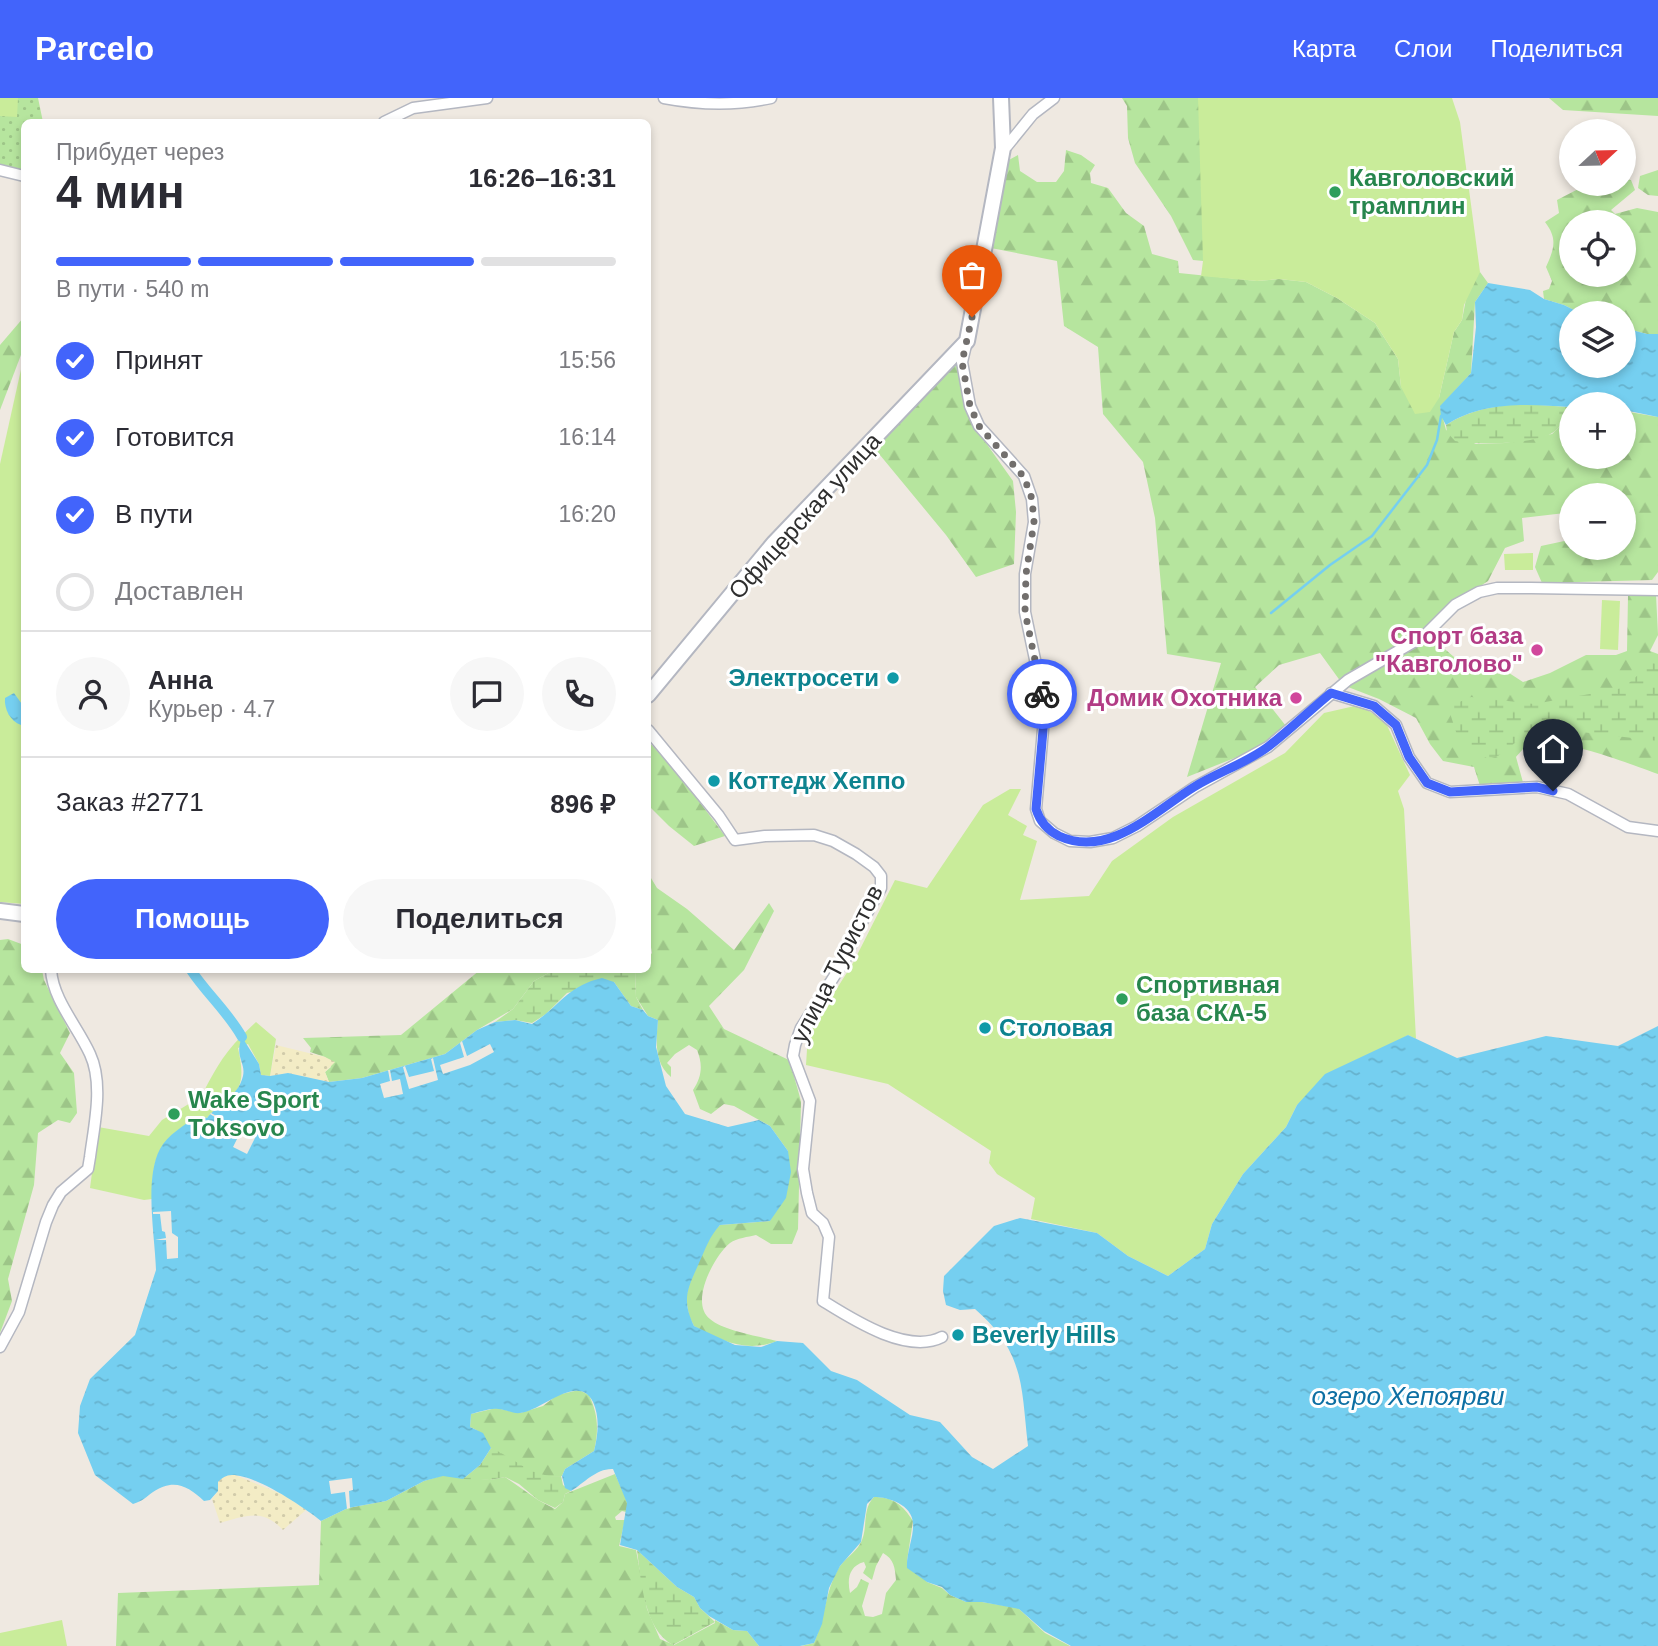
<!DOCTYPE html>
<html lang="ru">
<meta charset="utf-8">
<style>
body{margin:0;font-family:Arial,sans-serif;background:#f7f7f7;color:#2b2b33;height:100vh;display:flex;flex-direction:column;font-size:26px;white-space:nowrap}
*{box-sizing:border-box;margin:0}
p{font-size:23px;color:#7c7c81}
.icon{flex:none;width:38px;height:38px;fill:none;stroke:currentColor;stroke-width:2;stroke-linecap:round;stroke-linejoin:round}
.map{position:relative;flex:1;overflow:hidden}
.drawer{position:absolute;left:21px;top:21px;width:630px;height:854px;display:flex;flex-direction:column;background:#fff;border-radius:10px;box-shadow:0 4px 10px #0003}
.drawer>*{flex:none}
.needle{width:46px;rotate:68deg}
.buttons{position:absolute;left:1559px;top:21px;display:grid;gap:14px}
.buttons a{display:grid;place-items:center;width:77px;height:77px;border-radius:50%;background:#fff;box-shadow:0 4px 10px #0003;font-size:35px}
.pin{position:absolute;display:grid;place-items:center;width:60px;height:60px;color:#fff;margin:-72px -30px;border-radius:50% 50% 50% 0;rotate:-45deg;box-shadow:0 0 7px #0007}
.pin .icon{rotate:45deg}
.courier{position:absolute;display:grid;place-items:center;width:70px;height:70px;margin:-35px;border:5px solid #4264fb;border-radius:50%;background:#fff;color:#222;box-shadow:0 2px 9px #0007}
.summary em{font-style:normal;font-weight:600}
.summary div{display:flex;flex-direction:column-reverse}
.summary{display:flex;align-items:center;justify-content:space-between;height:119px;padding:0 35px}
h1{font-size:46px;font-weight:600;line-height:52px}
.bar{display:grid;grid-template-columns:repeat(4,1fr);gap:10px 7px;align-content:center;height:84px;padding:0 35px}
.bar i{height:9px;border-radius:5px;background:#e1e1e2}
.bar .current{background:#4264fb}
.bar p{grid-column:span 4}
.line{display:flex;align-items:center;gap:18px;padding:0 35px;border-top:2px solid #e1e1e2}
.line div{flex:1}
.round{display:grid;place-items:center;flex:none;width:74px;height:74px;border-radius:37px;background:#f7f7f7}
ol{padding:0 35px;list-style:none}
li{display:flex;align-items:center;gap:21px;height:77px}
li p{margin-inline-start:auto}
li .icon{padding:7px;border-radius:50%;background:#4264fb;color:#fff;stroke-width:4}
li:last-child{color:#7c7c81}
li i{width:38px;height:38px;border:4px solid #e1e1e2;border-radius:50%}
.action{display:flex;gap:14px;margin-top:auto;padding:14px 35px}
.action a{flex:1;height:80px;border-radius:42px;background:#4264fb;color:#fff;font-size:28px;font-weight:600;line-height:80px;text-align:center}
.action a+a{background:#f7f7f7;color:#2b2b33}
header{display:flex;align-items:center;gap:42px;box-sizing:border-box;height:98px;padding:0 35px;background:#4264fb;color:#fff}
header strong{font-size:33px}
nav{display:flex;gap:38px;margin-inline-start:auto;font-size:24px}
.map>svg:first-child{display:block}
</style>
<header>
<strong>Parcelo</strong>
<nav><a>Карта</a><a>Слои</a><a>Поделиться</a></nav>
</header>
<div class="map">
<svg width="1658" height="1548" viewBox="0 0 1658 1548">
<defs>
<pattern id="grass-dots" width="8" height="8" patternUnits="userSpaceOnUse" patternTransform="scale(1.75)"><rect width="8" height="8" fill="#b6e59e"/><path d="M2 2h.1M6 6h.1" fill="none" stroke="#9dc588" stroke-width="1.8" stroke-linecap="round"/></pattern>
<pattern id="forest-firs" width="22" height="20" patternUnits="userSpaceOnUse" patternTransform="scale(1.75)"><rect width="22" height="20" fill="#b6e59e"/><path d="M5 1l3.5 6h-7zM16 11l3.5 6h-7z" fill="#9dc588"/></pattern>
<pattern id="wetland-marsh" width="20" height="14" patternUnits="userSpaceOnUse" patternTransform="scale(1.75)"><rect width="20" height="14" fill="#b6e59e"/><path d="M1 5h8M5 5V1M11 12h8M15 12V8" fill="none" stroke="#9dc588"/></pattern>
<pattern id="sand-dots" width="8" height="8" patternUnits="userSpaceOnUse" patternTransform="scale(1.75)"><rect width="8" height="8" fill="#f3ecc5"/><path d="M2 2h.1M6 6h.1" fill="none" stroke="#d1cbaa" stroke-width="1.8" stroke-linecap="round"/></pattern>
<pattern id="water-ripples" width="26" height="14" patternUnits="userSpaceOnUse" patternTransform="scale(1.75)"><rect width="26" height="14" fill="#75cff0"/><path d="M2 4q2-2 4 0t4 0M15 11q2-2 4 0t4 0" fill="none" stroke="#66b2ce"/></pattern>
</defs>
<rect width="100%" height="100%" fill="#efe9e1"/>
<polygon fill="url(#grass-dots)" points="0,0 38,0 43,24 24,24 24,74 0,69"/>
<g fill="url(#forest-firs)" fill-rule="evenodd">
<polygon points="1122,0 1228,0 1214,164 1193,162 1171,118 1135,65 1128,40 1127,8"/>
<polygon points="1549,0 1658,0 1658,18 1563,12"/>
<path d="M1066,52l15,5 14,10 -5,8 1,10 17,5 18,25 18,13 8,28 26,7 1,12 78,8 22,-2 27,3 31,16 38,25 23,36 3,28 38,11 15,-66 8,-12 8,-42 10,-6 8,11 -13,19 -4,71 -31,34 6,23 30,14 29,-1 47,-9 12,-12 7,-14 1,49h52v-46l34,6v155l-6,8 -110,3 -7,-16 6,-21 28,-6 -4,-27 -43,5 2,23 -19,7 -17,33 -42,28 -14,19 -91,54 -21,-29 -41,12 -24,22 31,39 -19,19 -80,32 34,-114 -54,-9 -12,-136 -12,-56 -40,-48 -5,-67 -34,-21 -7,-65 -66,-13 16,-87 11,-6 2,16 17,11h19l8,-11zM1572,397h52v53h-52z"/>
<polygon points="1658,72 1658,98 1648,97 1638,90 1640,78"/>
<path d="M1624,81l7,1 4,10 -24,20 4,4 22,-6 21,4v122h-11l-23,-6v-15h-44l-16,-8 -20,-6 -1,-8 6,-2 3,-8 -6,-14c8,-18 12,-28 -1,-45l14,-9 -2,-13 31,-16h36zM1572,124h52v53h-52z"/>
<polygon points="24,219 24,249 0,312 0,247"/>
<polygon points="956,265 969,321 1013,383 1016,414 1014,466 976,479 946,437 875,351"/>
<path d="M1656,497l2,40 -8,16 8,3v120c-26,-9 -106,-41 -130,-29 -4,2 -9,9 -12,12l8,29 -43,3 -7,-22 -31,-6 -13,-17 -14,-26 -37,-19 -31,-12v-3l72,-42 7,4 13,-1 34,29 16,-9 8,9 8,-3 17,11 27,-9 36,-18h30l11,-4 1,-55z"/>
<polygon points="648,643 678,675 725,738 694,748 669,728 648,707"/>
<path d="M648,775l9,15 30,21 47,41 35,-47 5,8 -30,59 -35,36 15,23 67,32c2,15 7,27 10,41l-3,127 -6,15h-21l-15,-9c-8,2 -19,3 -26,8 -16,13 -41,60 -20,76 14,12 48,17 67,22 -30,12 -56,0 -83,-15l-5,-10 -3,-18 4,-18 19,-44 11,-11 50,-4 18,-70 -18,-25 -36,-20 -10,-2 -13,10 -11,-5 -7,-19c9,-14 10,-25 4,-40l-8,-5 -14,9 -8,9 4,4v10c-17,-14 -15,-36 -13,-57l-10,-4 -12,-19 -1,-27h13v-12l4,-5 -4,-23z"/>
<polygon points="8,841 24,847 24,872 42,872 44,882 70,935 60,955 74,975 77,1015 70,1025 58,1022 38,1035 34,1087 8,1181 12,1203 0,1235 0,842"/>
<polygon points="480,872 554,872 534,883 513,911 477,932 445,956 362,980 329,984 325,974 331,969 325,959 310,954 311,950 303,940 401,937"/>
<path d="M579,1292l10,5c9,19 10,35 5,56l-29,18 -3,7c-19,5 -57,-13 -70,-27 -12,-11 -2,-13 -22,-22l1,-13 25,-6 24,5 23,-7 14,-11z"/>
<polygon points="615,1376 628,1405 626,1414 622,1413 615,1419 616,1422 625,1422 619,1448 636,1452 647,1511 660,1541 674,1547 715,1525 715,1522 733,1532 747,1533 759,1548 116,1548 118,1495 319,1487 321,1423 348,1410 386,1403 424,1383 444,1377 490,1382 505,1379 538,1402 555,1411 563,1404 565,1396"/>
<path d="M874,1399c19,0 29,8 39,24l-6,40 20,21 15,6 8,7 16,7h16l36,6 27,25 25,13h-269l13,-3c11,-25 11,-51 24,-74 6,-10 17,-16 22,-25 9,-15 1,-34 14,-47zM883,1455c11,6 12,15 13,27l-10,13 -4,21 -9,3 -8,-1 -3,-10 7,-23 -8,-4 -4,8 -7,6c-3,-14 -1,-27 14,-31l2,5 -3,6 9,7 4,-14z"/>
</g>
<g fill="url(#wetland-marsh)">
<path d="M1524,306l45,3c-3,10 -6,17 -14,24 -17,14 -79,14 -100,10l-8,-9 -1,-7c23,-15 50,-20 78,-21z"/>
<polygon points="1652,565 1658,566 1658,643 1573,633 1528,635 1498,658 1488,661 1458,640 1448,609 1471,599 1534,606 1623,590"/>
<polygon points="554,872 635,872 636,899 643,912 631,908 614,884 567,895 546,916 532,925 515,922 495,924 513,911 534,883"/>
<path d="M491,1350c24,10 42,31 70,28l2,9 8,6 -6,3 -2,8 -8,6 -17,-8 -19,-16 -14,-7 -15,3 -27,-1 17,-14z"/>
<path d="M637,1452l40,37 17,10 6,11 15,14 -42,23c-29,-15 -32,-65 -36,-95z"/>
</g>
<g fill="url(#sand-dots)">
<polygon points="276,947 325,959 335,964 325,974 329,984 288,975 270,978"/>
<path d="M233,1376l51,21 22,15 -23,20c-21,-22 -37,-14 -63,-7l-8,-24 6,-8v-10l7,-5z"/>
</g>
<g fill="#c9ec9a">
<polygon points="0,0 18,0 17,19 0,18"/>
<polygon points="1198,0 1452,0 1460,24 1480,174 1464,207 1462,222 1454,234 1439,300 1430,314 1415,316 1401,289 1398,261 1375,225 1337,200 1306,184 1279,181 1257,183 1201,178 1203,163"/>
<polygon points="24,258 24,806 0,804 0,366"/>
<polygon points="1533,455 1533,472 1505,472 1504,456"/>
<polygon points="1602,502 1620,503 1618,552 1600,551"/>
<polygon points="1359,607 1385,623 1410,677 1398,693 1404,711 1416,941 1408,937 1297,1007 1286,1029 1243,1076 1212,1126 1205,1151 1168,1178 1128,1158 1097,1135 1031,1121 1035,1100 997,1076 989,1065 991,1053 888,986 806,967 808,936 853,865 895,782 927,790 983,707 1010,691 1021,691 1008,717 1027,728 1023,737 1037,743 1020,802 1089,798 1112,763 1173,719 1285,655 1324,615"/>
<path d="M256,924l20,17 -6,37 -9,-1 -2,-11 -11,-20 -10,4c4,19 8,39 -10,52 -7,6 -15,10 -21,18l-10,-2c-37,28 -45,35 -45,83l-8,1 -54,-12 8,-61 51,9 13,-16 30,-18 5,-8 6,-1c17,-33 25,-45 53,-71z"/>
<polygon points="62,1522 67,1548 0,1548 0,1535"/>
</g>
<g fill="url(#water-ripples)">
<path d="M1488,185l42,7 14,9 20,6 16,8h-8v53h52v-38l23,6h11v83l-34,-7v-6h-52l-1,3h-2c-42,-3 -86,-6 -123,18l-5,-9 -1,-10 31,-33 5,-46 -1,-25z"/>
<path d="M14,595l10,14v16l-3,2c-11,-4 -17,-16 -16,-27z"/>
<path d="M602,880l12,4 17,24 12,4 5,6 10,4 -2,27 10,39 19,28 43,13 31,-7 11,6 18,25 3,21 -5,26 -16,23 -50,4c-11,12 -14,23 -21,38 -11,25 -18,36 -5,63l41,19 26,2 16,-6 26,2 28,28 26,9 53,35 30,7 32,35 21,12 35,-23c-7,-61 -3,-93 -53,-137l-15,1 -14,-5 -3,-14 1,-15 50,-50 26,-8 77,15 31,23 40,20 37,-27 7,-25 31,-50 43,-47 11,-22 28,-31 83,-39 49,23 89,-22 72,10 40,-20v620h-587l-27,-15 -25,-22 -37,-7h-16l-16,-7 -8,-8 -15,-5 -20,-14c-1,-15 7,-31 6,-45 -1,-18 -24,-26 -39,-26l-7,7 -6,38 -21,24 -11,22 -7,36 -8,19 -14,3h-41l-12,-15 -14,-1 -24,-14 -9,-8 -6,-11 -17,-10 -40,-37 -17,-5 7,-42 -14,-34c-16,-1 -29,14 -42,22l-6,-3 -3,-12 3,-7 29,-18c4,-16 6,-34 -1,-49 -15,-30 -52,10 -73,11 -7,1 -15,-4 -22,-4 -8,-1 -18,3 -27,5l-1,13 13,6 8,15 -11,17 -17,14 -20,-3 -19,5 -38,20 -38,7 -27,13c-19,-15 -65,-46 -89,-46 -6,0 -10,3 -14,7v9l-8,9 -6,1c-16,-15 -30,-23 -51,-9 -7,5 -10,9 -20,12l-38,-29 -17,-42 2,-27 10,-27 45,-44 21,-65c-1,-34 -12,-91 4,-121 7,-14 25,-24 37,-33l10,2c12,-15 31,-21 36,-42 3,-14 -9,-19 -1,-39l17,27 2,11 9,1 18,-3 41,9 33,-4 83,-24 32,-24 18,-8 20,-2 17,4c28,-18 35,-38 70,-46z"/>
</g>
<g fill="#efe9e1">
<polygon points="462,943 467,958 490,946 494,954 470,967 443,976 440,967 464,959 460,945"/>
<polygon points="433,960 438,982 409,991 403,969 405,968 409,979 434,973 431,961"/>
<polygon points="388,972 390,972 392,983 400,981 403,996 384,1000 380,986 390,983"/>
<polygon points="211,1015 239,1030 243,1025 246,1025 243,1030 256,1038 247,1056 233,1049 240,1035 210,1016"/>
<polygon points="171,1113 172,1135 178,1139 178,1160 167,1161 166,1142 155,1142 166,1140 165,1134 162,1133 160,1116 153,1116 153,1114"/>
<polygon points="352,1380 353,1392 349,1393 350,1410 347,1411 345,1394 331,1396 329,1383"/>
</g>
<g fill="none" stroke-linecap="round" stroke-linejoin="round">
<polyline stroke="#75cff0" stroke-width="2.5" points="1271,515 1330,467 1372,438 1427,367 1437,342 1441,318"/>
<path stroke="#75cff0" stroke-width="10" d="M191,872c15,23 37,42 51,67"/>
<g stroke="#b4b7c1" stroke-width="13">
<g id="street">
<path d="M664,0c37,7 70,8 107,0"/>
<polyline points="384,24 413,10 487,0"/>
<polyline points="1003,50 1007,48 1033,16 1054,0"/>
<polyline points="0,72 24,78"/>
<polyline points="966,247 962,264 970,308 979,328 1024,378 1032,401 1034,424 1025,476 1025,514 1045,609 1036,711 1040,723 1054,735 1070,743 1090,744 1113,740 1137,728 1195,689 1268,649 1348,582 1424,538 1455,507 1479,494 1497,490 1531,490 1658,492"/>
<polyline points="1331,595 1374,608 1396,627 1409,659 1427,685 1450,694 1537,689 1568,696 1628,729 1658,733"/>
<path d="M648,632l71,86 16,24 30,-4 49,-1 19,6 23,13 18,13 7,9v12l-24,43 -11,27 -45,70 -6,17 -2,11 17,45 -7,68 4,24 5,20 11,10 6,14 -6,64c29,18 84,54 119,36"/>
<path d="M0,1249l19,-35 27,-90 7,-17 8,-13 27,-23 2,-12c4,-31 14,-73 0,-103 -12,-27 -37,-54 -39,-84"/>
</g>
</g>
<g stroke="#b4b7c1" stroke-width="18">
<g id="secondary">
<polyline points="648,597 774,445 967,243 1003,50 1001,0"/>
<polyline points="0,813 24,816"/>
</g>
</g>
<use href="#street" stroke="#fff" stroke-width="10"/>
<use href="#secondary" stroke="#fff" stroke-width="14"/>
</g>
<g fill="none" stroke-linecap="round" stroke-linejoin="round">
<polyline stroke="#726f6d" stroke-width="7" stroke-dasharray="0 12.6" points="972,219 962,264 970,308 979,328 1024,379 1032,401 1034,424 1026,476 1025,514 1042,596"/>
<path stroke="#4264fb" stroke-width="9" d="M1042,596l3,14 -9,101c4,13 11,21 23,27 50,23 96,-25 135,-49 24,-15 53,-24 75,-41 22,-17 41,-36 62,-53l43,13 22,19 13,32 18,26 23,9 87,-5 16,4"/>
</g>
<g fill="#2e9e5b" stroke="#fff" stroke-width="2.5">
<circle cx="1335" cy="94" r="7"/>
<circle cx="1122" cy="901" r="7"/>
<circle cx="174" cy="1016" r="7"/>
</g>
<g fill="#d1479c" stroke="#fff" stroke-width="2.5">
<circle cx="1537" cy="552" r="7"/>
<circle cx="1296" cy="600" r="7"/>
</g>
<g fill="#0f9aa8" stroke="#fff" stroke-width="2.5">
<circle cx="893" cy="580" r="7"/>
<circle cx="714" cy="683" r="7"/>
<circle cx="985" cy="930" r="7"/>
<circle cx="958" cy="1237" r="7"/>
</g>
<g text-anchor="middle" stroke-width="6" stroke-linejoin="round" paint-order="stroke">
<g font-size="24" font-weight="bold" fill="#27864d" stroke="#fff" text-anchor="start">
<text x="1349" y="88">Кавголовский<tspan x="1349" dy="28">трамплин</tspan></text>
<text x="1136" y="895">Спортивная<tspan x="1136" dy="28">база СКА-5</tspan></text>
<text x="188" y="1010">Wake Sport<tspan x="188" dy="28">Toksovo</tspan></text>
</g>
<g font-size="24" fill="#2e2e2e" stroke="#fff">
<text transform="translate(805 418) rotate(-48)" y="8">Офицерская улица</text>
<text transform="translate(837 866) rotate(-63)" y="8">улица Туристов</text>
</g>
<g font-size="24" font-weight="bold" fill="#b23c85" stroke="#fff" text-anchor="end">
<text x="1523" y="546">Спорт база<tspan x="1523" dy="28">"Кавголово"</tspan></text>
<text x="1282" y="608">Домик Охотника</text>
</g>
<g font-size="24" font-weight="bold" fill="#0d838f" stroke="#fff" text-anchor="start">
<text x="879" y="588" text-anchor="end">Электросети</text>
<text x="728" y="691">Коттедж Хеппо</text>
<text x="999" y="938">Столовая</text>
<text x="972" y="1245">Beverly Hills</text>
</g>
<g font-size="26" font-style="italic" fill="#0d6fa3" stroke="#fff">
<text x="1408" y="1307">озеро Хепоярви</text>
</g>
</g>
</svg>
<div class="buttons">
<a><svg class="needle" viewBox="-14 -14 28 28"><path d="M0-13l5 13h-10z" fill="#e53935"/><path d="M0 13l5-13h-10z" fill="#7c7c81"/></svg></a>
<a><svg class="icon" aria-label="locate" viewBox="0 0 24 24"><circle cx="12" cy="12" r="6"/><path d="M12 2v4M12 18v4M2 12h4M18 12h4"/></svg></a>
<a><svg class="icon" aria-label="layers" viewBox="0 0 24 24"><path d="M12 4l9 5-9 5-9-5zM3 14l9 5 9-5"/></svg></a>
<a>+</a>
<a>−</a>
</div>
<div class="pin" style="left:972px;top:219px;background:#ea580c"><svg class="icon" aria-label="bag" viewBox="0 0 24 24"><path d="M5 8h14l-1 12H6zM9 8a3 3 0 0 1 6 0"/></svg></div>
<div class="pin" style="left:1553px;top:693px;background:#1f2937"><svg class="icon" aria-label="home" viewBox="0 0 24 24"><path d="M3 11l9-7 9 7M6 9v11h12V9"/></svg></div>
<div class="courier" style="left:1042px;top:596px"><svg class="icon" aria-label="bike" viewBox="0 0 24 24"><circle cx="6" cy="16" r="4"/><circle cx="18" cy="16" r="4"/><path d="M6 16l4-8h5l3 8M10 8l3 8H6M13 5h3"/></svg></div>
<section class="drawer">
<div class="summary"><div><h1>4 мин</h1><p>Прибудет через</p></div><em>16:26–16:31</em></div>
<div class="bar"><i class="current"></i><i class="current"></i><i class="current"></i><i></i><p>В пути · 540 m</p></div>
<ol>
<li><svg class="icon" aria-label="check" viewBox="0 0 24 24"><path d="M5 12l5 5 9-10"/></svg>Принят<p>15:56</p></li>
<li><svg class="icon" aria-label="check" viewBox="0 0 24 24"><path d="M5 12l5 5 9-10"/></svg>Готовится<p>16:14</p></li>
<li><svg class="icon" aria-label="check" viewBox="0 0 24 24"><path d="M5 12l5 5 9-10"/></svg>В пути<p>16:20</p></li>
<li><i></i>Доставлен</li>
</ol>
<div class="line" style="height:126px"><a class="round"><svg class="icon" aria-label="person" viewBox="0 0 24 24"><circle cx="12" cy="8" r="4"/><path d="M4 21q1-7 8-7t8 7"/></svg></a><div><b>Анна</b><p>Курьер · 4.7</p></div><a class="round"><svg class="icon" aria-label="chat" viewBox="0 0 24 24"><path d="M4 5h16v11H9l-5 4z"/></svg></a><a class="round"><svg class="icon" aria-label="phone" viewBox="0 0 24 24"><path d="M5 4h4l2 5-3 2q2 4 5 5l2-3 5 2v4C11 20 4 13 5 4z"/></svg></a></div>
<div class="line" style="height:91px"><div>Заказ #2771</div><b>896 ₽</b></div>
<div class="action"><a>Помощь</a><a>Поделиться</a></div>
</section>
</div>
